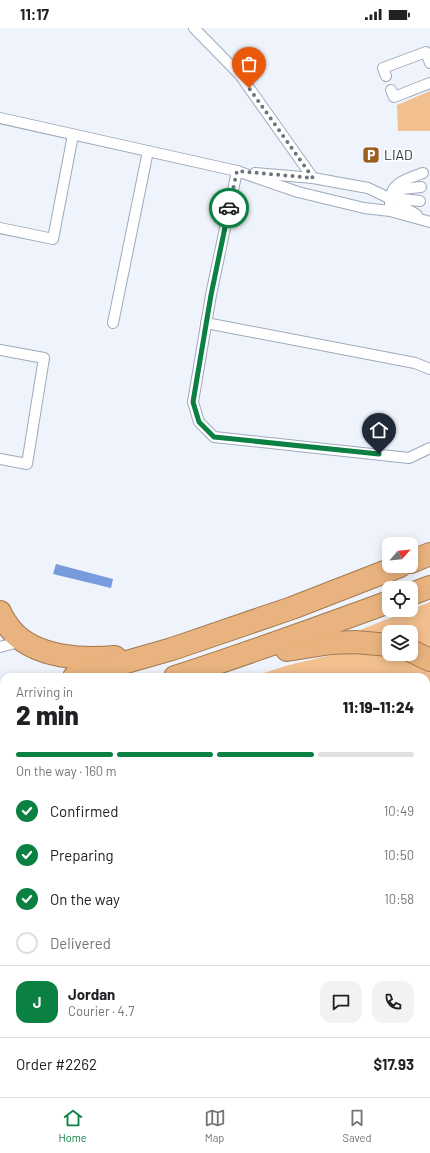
<!DOCTYPE html>
<meta charset="utf-8">
<style>
body{margin:0;font-family:Barlow,sans-serif;background:#f2f2f2;color:#202124;height:100vh;display:flex;flex-direction:column;font-size:15px;white-space:nowrap}
*{box-sizing:border-box;margin:0}
p{font-size:13px;color:#757577}
.icon{flex:none;width:22px;height:22px;fill:none;stroke:currentColor;stroke-width:2;stroke-linecap:round;stroke-linejoin:round}
.map{position:relative;flex:1;overflow:hidden}
.panel{position:absolute;left:0px;top:645px;width:430px;height:424px;display:flex;flex-direction:column;background:#fff;border-radius:12px 12px 0 0;box-shadow:0 2px 10px #0003}
.panel>*{flex:none}
.needle{width:26px;rotate:63deg}
.tools{position:absolute;left:382px;top:509px;display:grid;gap:8px}
.tools a{display:grid;place-items:center;width:36px;height:36px;border-radius:8px;background:#fff;box-shadow:0 2px 10px #0003;font-size:20px}
.pin{position:absolute;display:grid;place-items:center;width:34px;height:34px;color:#fff;margin:-41px -17px;border-radius:50% 50% 50% 0;rotate:-45deg;box-shadow:0 0 4px #0007}
.pin .icon{rotate:45deg}
.courier{position:absolute;display:grid;place-items:center;width:40px;height:40px;margin:-20px;border:3px solid #0b8043;border-radius:50%;background:#fff;color:#222;box-shadow:0 1px 5px #0007}
.head em{font-style:normal;font-weight:800}
.head div{display:flex;flex-direction:column-reverse}
.head{display:flex;align-items:center;justify-content:space-between;height:68px;padding:0 16px}
h1{font-size:26px;font-weight:800;line-height:30px}
.bar{display:grid;grid-template-columns:repeat(4,1fr);gap:6px 4px;align-content:center;height:48px;padding:0 16px}
.bar i{height:5px;border-radius:3px;background:#e0e0e0}
.bar .active{background:#0b8043}
.bar p{grid-column:span 4}
.line{display:flex;align-items:center;gap:10px;padding:0 16px;border-top:1px solid #e0e0e0}
.line div{flex:1}
.round{display:grid;place-items:center;flex:none;width:42px;height:42px;border-radius:12px;background:#f2f2f2}
ol{padding:0 16px;list-style:none}
li{display:flex;align-items:center;gap:12px;height:44px}
li p{margin-inline-start:auto}
li .icon{padding:4px;border-radius:50%;background:#0b8043;color:#fff;stroke-width:4}
li:last-child{color:#757577}
li i{width:22px;height:22px;border:2px solid #e0e0e0;border-radius:50%}
.status{display:flex;justify-content:space-between;align-items:center;height:28px;padding:0 20px;background:#fff;direction:ltr}
.status svg{height:11px;fill:currentColor}
.tab-bar{display:flex;justify-content:space-around;align-items:center;height:56px;border-top:1px solid #e0e0e0;background:#fff;font-size:11px;color:#757577}
.tab-bar a{display:grid;justify-items:center;gap:2px}
.tab-bar .active{color:#0b8043}
.map>svg:first-child{display:block}
</style>
<div class="status"><b>11:17</b><svg viewBox="0 0 49 12"><path d="M0 12V9h3v3zM5 12V6h3v6zM10 12V3h3v9zM15 12V0h3v12zM26 1h20v11H26zM47 4h2v5h-2z"/></svg></div>
<div class="map">
<svg width="430" height="1069" viewBox="0 0 430 1069">
<rect width="100%" height="100%" fill="#eff4fc"/>
<g fill="#f2bf8f">
<polygon points="430,63 430,103 398,103 397,77"/>
<polygon points="430,574 430,622 411,613 411,604 389,604 389,607 362,605 360,602"/>
<polygon points="344,624 387,626 405,631 430,642 430,732 426,732 426,649 251,649 289,637"/>
<polygon points="4,714 4,839 0,840 0,715"/>
<polygon points="426,1008 430,1011 430,1069 350,1069 346,1065 426,1065"/>
</g>
<polygon fill="#779bdc" points="56,536 113,551 111,560 53,546"/>
<g fill="none" stroke-linecap="round" stroke-linejoin="round">
<g stroke="#779bdc" stroke-width="5">
<polyline points="0,793 4,790"/>
<polyline points="419,1065 424,1069"/>
</g>
<g stroke="#9faabd" stroke-width="12">
<g id="service">
<polyline points="194,0 240,47 313,150"/>
<polyline points="386,48 383,40 426,24 430,35"/>
<polyline points="391,62 394,69 430,55"/>
<polyline points="0,90 237,143 298,164 364,180 390,183 430,194"/>
<polyline points="237,143 211,267 193,374 199,394 214,409 409,430 430,420"/>
<polyline points="255,145 313,150 368,160 389,170 417,187"/>
<polyline points="393,162 421,159"/>
<polyline points="392,170 420,173"/>
<path d="M390,176c-1,-21 16,-25 33,-31"/>
<polyline points="0,200 53,211 73,107"/>
<polyline points="113,295 148,123"/>
<polyline points="206,295 415,335 430,341"/>
<polyline points="0,322 44,330 27,436 0,431"/>
<polyline points="0,619 23,613"/>
<polyline points="426,820 430,830"/>
<polyline points="426,868 430,868"/>
<polyline points="426,965 430,968"/>
<polyline points="190,1065 190,1069"/>
</g>
</g>
<g stroke="#9faabd" stroke-width="21">
<g id="minor">
<polyline points="426,751 430,750"/>
<polyline points="0,1003 4,1001"/>
</g>
</g>
<g stroke="#a37950" stroke-width="24">
<g id="trunk">
<polyline points="411,534 430,526"/>
<polyline points="411,566 430,559"/>
<path d="M0,584c3,7 8,14 13,20 24,26 70,28 102,25"/>
<polyline points="287,622 331,615 355,614 389,617"/>
<polyline points="411,623 430,632"/>
<polyline points="74,649 172,621 292,580 400,538"/>
<path d="M175,649c72,-23 143,-49 214,-75"/>
<polyline points="0,670 4,669"/>
<polyline points="0,700 4,699"/>
</g>
</g>
<use href="#service" stroke="#fff" stroke-width="10"/>
<use href="#minor" stroke="#fff" stroke-width="19"/>
<use href="#trunk" stroke="#e8b37e" stroke-width="22"/>
</g>
<g fill="none" stroke-linecap="round" stroke-linejoin="round">
<polyline stroke="#70757d" stroke-width="4" stroke-dasharray="0 7.2" points="229,180 237,143 313,150 249,60"/>
<polyline stroke="#0b8043" stroke-width="5" points="229,180 211,267 193,374 199,394 214,409 379,426"/>
</g>
<defs>
<g id="parking-square" transform="scale(0.9)"><rect x="-9" y="-9" width="18" height="18" rx="4" fill="#9a601f" stroke="#fff"/><path d="M-3.5-5.5H1a3.5 3.5 0 0 1 0 7H-1V5.5H-3.5ZM-1-3.4V-.6H.8a1.4 1.4 0 0 0 0-2.8Z" fill="#fff"/></g>
</defs>
<g fill-rule="evenodd">
<use href="#parking-square" x="371" y="127"/>
</g>
<g text-anchor="middle" stroke-width="3" stroke-linejoin="round" paint-order="stroke">
<g font-size="14" fill="#2c3038" stroke="#fff" text-anchor="start">
<text x="384" y="132">LIAD</text>
</g>
</g>
</svg>
<div class="tools">
<a><svg class="needle" viewBox="-14 -14 28 28"><path d="M0-13l5 13h-10z" fill="#e53935"/><path d="M0 13l5-13h-10z" fill="#757577"/></svg></a>
<a><svg class="icon" aria-label="locate" viewBox="0 0 24 24"><circle cx="12" cy="12" r="6"/><path d="M12 2v4M12 18v4M2 12h4M18 12h4"/></svg></a>
<a><svg class="icon" aria-label="layers" viewBox="0 0 24 24"><path d="M12 4l9 5-9 5-9-5zM3 14l9 5 9-5"/></svg></a>
</div>
<div class="pin" style="left:249px;top:60px;background:#ea580c"><svg class="icon" aria-label="bag" viewBox="0 0 24 24"><path d="M5 8h14l-1 12H6zM9 8a3 3 0 0 1 6 0"/></svg></div>
<div class="pin" style="left:379px;top:426px;background:#1f2937"><svg class="icon" aria-label="home" viewBox="0 0 24 24"><path d="M3 11l9-7 9 7M6 9v11h12V9"/></svg></div>
<div class="courier" style="left:229px;top:180px"><svg class="icon" aria-label="car" viewBox="0 0 24 24"><path d="M5 17H2v-5l4-1 3-4h7l3 4 3 1v5h-3M9 17h6M6 11h13"/><circle cx="7" cy="17" r="2"/><circle cx="17" cy="17" r="2"/></svg></div>
<section class="panel">
<div class="head"><div><h1>2 min</h1><p>Arriving in</p></div><em>11:19–11:24</em></div>
<div class="bar"><i class="active"></i><i class="active"></i><i class="active"></i><i></i><p>On the way · 160 m</p></div>
<ol>
<li><svg class="icon" aria-label="check" viewBox="0 0 24 24"><path d="M5 12l5 5 9-10"/></svg>Confirmed<p>10:49</p></li>
<li><svg class="icon" aria-label="check" viewBox="0 0 24 24"><path d="M5 12l5 5 9-10"/></svg>Preparing<p>10:50</p></li>
<li><svg class="icon" aria-label="check" viewBox="0 0 24 24"><path d="M5 12l5 5 9-10"/></svg>On the way<p>10:58</p></li>
<li><i></i>Delivered</li>
</ol>
<div class="line" style="height:72px"><b class="round" style="background:#0b8043;color:#fff">J</b><div><b>Jordan</b><p>Courier · 4.7</p></div><a class="round"><svg class="icon" aria-label="chat" viewBox="0 0 24 24"><path d="M4 5h16v11H9l-5 4z"/></svg></a><a class="round"><svg class="icon" aria-label="phone" viewBox="0 0 24 24"><path d="M5 4h4l2 5-3 2q2 4 5 5l2-3 5 2v4C11 20 4 13 5 4z"/></svg></a></div>
<div class="line" style="height:52px"><div>Order #2262</div><b>$17.93</b></div>
</section>
</div>
<nav class="tab-bar">
<a class="active"><svg class="icon" aria-label="home" viewBox="0 0 24 24"><path d="M3 11l9-7 9 7M6 9v11h12V9"/></svg>Home</a>
<a><svg class="icon" aria-label="map" viewBox="0 0 24 24"><path d="M3 6l6-2 6 2 6-2v14l-6 2-6-2-6 2zM9 4v14M15 6v14"/></svg>Map</a>
<a><svg class="icon" aria-label="saved" viewBox="0 0 24 24"><path d="M7 4h10v16l-5-4-5 4z"/></svg>Saved</a>
</nav>
